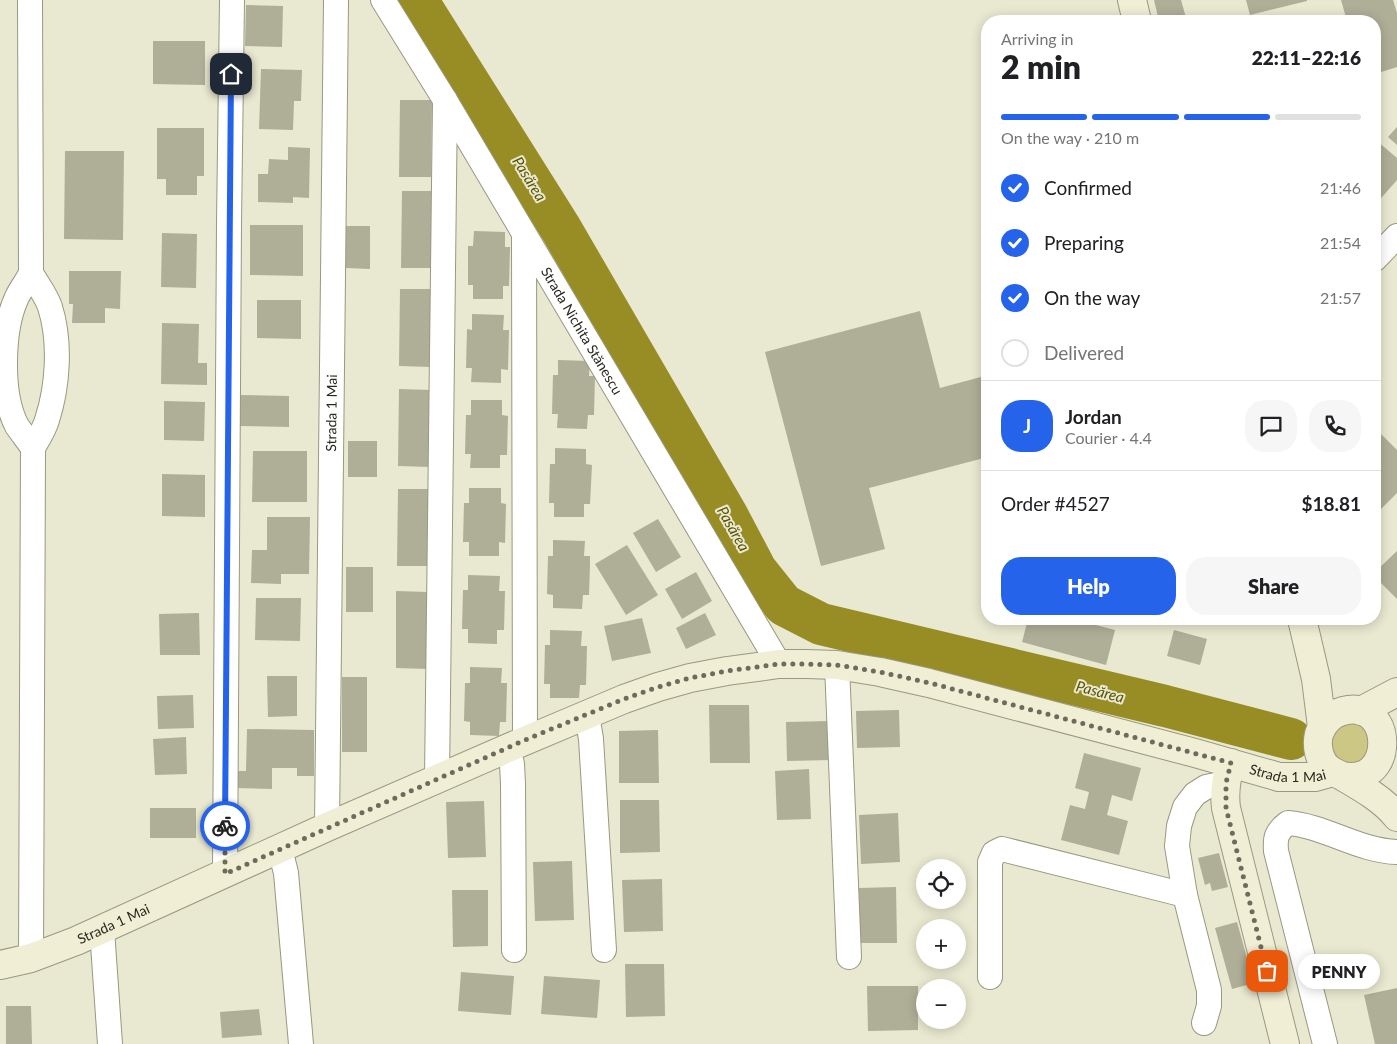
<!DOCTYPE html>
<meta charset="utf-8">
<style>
body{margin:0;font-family:Lato,sans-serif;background:#f6f6f6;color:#202124;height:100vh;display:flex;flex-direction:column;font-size:19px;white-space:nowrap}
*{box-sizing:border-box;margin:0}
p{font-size:16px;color:#757577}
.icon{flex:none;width:28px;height:28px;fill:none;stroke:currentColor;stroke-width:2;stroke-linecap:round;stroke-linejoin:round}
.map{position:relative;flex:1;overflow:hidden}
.drawer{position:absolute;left:981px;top:15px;width:400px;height:610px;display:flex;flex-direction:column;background:#fff;border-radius:20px;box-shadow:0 2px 12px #0003}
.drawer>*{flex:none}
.fabs{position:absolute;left:916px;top:859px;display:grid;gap:10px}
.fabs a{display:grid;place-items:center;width:50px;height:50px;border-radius:50%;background:#fff;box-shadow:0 2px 12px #0003;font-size:25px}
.pin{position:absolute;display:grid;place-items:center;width:42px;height:42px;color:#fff;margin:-21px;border-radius:10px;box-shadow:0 2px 8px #0006}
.courier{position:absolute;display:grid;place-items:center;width:50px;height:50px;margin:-25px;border:4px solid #2563eb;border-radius:50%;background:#fff;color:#222;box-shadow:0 1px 6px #0007}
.bubble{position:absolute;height:35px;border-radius:18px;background:#fff;box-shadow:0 2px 12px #0003;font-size:16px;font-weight:800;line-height:35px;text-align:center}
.headline em{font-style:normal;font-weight:800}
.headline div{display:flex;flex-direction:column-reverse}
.headline{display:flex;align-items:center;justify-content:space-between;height:85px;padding:0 20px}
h1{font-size:32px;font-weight:800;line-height:38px}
.bar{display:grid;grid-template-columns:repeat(4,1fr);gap:8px 5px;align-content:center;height:60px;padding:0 20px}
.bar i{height:6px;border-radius:4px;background:#e0e0e0}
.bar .selected{background:#2563eb}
.bar p{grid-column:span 4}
.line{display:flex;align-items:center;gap:12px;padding:0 20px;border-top:1px solid #e0e0e0}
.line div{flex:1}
.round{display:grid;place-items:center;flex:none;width:52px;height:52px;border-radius:20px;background:#f6f6f6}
ol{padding:0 20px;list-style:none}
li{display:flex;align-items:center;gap:15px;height:55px}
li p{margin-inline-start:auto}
li .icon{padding:5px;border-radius:50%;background:#2563eb;color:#fff;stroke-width:4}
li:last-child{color:#757577}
li i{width:28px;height:28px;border:2px solid #e0e0e0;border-radius:50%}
.primary-button{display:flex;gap:10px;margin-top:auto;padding:10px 20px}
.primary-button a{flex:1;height:58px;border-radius:20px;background:#2563eb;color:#fff;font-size:20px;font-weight:800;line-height:58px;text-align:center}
.primary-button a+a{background:#f6f6f6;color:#202124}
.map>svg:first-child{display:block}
</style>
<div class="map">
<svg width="1397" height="1044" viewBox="0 0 1397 1044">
<rect width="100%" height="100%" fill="#e9e8d0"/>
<path fill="#cdc785" d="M1355,722l12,7 5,19 -13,16c-5,0 -12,1 -16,-2 -15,-8 -18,-31 0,-37 4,-2 8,-2 12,-3z"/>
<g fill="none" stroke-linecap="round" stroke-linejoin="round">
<polyline stroke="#978d24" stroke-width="42" points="417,0 561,229 727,515 756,570 784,605 821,624 1165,706 1291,739"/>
</g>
<g fill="#afae97">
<polygon points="1154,0 1181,0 1187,21 1159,21"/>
<polygon points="1246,0 1307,0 1307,1 1250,15"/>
<polygon points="1341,0 1393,0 1397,13 1397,67 1375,74 1375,21 1347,21"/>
<polygon points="246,5 283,6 282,47 245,46"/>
<polygon points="153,41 205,41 205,85 153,84"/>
<polygon points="261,69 302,70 301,101 294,101 293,130 259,129"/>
<polygon points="400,100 432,100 431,177 399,177"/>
<polygon points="1397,127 1397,145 1388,137"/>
<polygon points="157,128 204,128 204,176 197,176 197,195 166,195 166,179 157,179"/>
<polygon points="1377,141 1397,158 1397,180 1375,205 1375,143"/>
<polygon points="288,147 310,148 309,198 293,197 293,203 258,202 258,174 268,174 269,159 288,160"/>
<polygon points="65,151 124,151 123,240 64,239"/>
<polygon points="402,191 434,191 433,268 401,268"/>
<polygon points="250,225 303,225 303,276 250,275"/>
<polygon points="346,226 370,226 370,269 346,268"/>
<polygon points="474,231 505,232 505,247 510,247 509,286 503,286 503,299 473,299 473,285 468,285 468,246 473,246"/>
<polygon points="162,233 197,234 196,288 161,287"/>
<polygon points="69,271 121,271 120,309 105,308 105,323 72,323 73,304 69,304"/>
<polygon points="400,289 432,289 431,367 399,366"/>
<polygon points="257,300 301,300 301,339 257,338"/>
<polygon points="920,311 940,388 988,375 988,457 869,488 885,549 821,566 765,352"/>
<polygon points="472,314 504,315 503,330 509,330 508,370 501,369 501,383 471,382 472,368 466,368 467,329 472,330"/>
<polygon points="162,323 199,324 198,363 207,363 207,385 161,384"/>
<polygon points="558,360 590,361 589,376 595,376 594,415 588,415 587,429 557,428 558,414 552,414 553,375 558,375"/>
<polygon points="399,389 431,390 430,467 398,466"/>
<polygon points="240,395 289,396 289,427 240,426"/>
<polygon points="471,400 502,400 502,415 508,416 507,455 500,455 500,468 470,468 471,454 465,454 466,415 471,415"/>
<polygon points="164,401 205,402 204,441 164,440"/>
<polygon points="1375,428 1397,450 1397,493 1375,515"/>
<rect x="348" y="441" width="29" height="36"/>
<polygon points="555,448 586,449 586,464 592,465 590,504 584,504 584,517 554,517 554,503 549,503 550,464 555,464"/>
<polygon points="253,451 307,451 307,502 252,502"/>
<polygon points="162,474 205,475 205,517 162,516"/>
<polygon points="469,488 501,488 501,503 506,504 505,543 499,542 499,556 469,556 469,542 463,542 464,503 469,503"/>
<polygon points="398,489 430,489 430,566 397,566"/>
<polygon points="267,517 310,517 309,574 281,574 281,584 251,583 252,550 267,550"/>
<polygon points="658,519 681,557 656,572 633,533"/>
<polygon points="553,540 585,541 584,556 590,556 590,564 589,595 583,595 582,609 553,608 553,595 547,594 548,556 553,556"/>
<polygon points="627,545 658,595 626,615 595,564"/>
<polygon points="1397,551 1397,599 1375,577 1375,572"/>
<rect x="346" y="567" width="27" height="45"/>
<polygon points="696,572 712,601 682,619 665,589"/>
<polygon points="468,575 500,576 499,591 505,591 504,630 497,630 497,644 468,643 468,629 462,629 463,590 468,590"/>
<polygon points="396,591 428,592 428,669 396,668"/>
<polygon points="256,598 301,598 300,641 255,640"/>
<polygon points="199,613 200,655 160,655 159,614"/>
<polygon points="705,613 716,635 686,649 676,628"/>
<polygon points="642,618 651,653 612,661 604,626"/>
<polygon points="1028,619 1073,619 1115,630 1106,665 1022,642"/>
<polygon points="550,630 582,631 581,646 587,646 586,685 580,685 579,698 550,698 550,684 544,684 545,645 550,645"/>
<polygon points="1174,630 1207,639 1200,665 1167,656"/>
<polygon points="470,667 502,668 501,683 507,683 506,722 500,722 499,736 470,735 470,722 464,721 465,683 470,683"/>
<polygon points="267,676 297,676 297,716 268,717"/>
<rect x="342" y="677" width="25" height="75"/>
<polygon points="193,695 194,728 158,729 157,696"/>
<polygon points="709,705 749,705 750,763 710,763"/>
<polygon points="899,710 900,747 857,748 856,711"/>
<polygon points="830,721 832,760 787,761 786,722"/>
<polygon points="247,729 314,730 314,776 297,776 297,768 272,768 272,789 236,788 236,771 246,771"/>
<polygon points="658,730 659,783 619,783 619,731"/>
<polygon points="186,737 187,774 155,775 153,739"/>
<polygon points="1084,753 1141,768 1132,801 1112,795 1107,815 1128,821 1119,855 1061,840 1070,805 1085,809 1089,792 1075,788"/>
<polygon points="809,769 811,819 777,820 775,771"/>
<polygon points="620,800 659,800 660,852 620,853"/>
<polygon points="484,801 486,857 448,858 446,802"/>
<rect x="150" y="808" width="46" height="30"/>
<polygon points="898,813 900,862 861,864 859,815"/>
<polygon points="1219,853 1228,887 1212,891 1210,883 1205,885 1198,858"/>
<polygon points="572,861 574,920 535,921 533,862"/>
<polygon points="662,879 663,931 624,932 622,880"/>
<polygon points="896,887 897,943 860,943 859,888"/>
<polygon points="452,890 488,890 488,946 453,947"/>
<polygon points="1237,922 1254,983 1232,989 1215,928"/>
<polygon points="625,964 664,964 665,1016 626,1017"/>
<polygon points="461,972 514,976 511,1015 458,1011"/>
<polygon points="544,976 600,980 597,1018 541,1014"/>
<polygon points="867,986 918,986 918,1030 868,1031"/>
<polygon points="1397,988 1397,1044 1375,1044 1364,995"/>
<polygon points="6,1006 31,1006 32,1044 6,1044"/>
<polygon points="259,1009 262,1035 222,1038 220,1012"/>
</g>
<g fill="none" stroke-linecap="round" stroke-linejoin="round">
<g stroke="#999881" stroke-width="26">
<g id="street">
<path d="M30,0l1,273c6,11 15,22 19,34 11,35 8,79 -3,113 -3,10 -9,19 -14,28l-2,510"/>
<path id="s1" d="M383,0l62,100 334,564"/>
<polyline points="524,235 525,741"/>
<polyline points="1375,259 1397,236"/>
<path d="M31,273c-4,8 -10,16 -14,24 -15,32 -17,97 0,129 5,7 11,15 16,22"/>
<polyline points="837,665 849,957"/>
<polyline points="587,715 591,739 604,950"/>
<polyline points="508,748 512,764 513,784 514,950"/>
<polyline points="437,779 445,100"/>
<path id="s2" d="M327,827l9,-827"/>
<polyline points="280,849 286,873 301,1044"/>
<polyline points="225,874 229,223 232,0"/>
<polyline points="102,930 110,1044"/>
<polyline points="990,977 990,862 994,853 1002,849 1185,895"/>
<polyline points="1204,1023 1209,1006 1209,990 1185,895 1177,846 1179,826 1185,807 1195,794 1206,787 1226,783"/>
<path d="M1325,1044l-49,-193c-1,-13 0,-19 12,-28 37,3 71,28 109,29"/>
</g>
</g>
<g stroke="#999881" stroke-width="30">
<g id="secondary">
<polyline points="1132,0 1137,21"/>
<polyline points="1302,619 1316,679 1322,727"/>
<polyline points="1361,711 1397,692"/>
<path d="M1231,763c-5,15 -7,29 -5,45l59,236"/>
<path d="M1342,776c55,11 52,-79 1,-65 -12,3 -20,12 -24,23 -3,12 0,27 10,35 4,3 9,5 13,7 19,11 42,24 55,41"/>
<path id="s3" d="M0,965l31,-7 45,-17 251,-114 181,-79 116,-49 34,-12 32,-9 37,-7 52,-7h27l31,1 43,7 49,11 266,70 84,24h36l18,-5"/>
</g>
</g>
<use href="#street" stroke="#fff" stroke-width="24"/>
<use href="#secondary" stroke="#f0eed4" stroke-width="28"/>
</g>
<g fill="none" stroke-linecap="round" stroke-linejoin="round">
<polyline stroke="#6c6b5d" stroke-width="5" stroke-dasharray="0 9" points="225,826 225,874 525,740 624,699 658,687 690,678 727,671 779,664 806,664 837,665 880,672 930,683 1231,763 1226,783 1226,808 1267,971"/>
<polyline stroke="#2563eb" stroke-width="6" points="225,826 231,74"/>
</g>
<g text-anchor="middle" stroke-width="4" stroke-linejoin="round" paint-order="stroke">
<g font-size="14" fill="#29281f" stroke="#e9e8d0">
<text dy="5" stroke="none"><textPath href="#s1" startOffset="386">Strada Nichita Stănescu</textPath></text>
<text dy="5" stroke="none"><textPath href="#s2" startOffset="414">Strada 1 Mai</textPath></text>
<text dy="5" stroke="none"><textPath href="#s3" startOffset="1361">Strada 1 Mai</textPath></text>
<text dy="5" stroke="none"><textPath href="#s3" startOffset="121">Strada 1 Mai</textPath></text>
</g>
<g font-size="15" font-style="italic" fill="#595302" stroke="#e9e8d0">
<text transform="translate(529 179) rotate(58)" y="5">Pasărea</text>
<text transform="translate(733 529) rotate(60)" y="5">Pasărea</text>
<text transform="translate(1100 692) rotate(14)" y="5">Pasărea</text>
</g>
</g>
</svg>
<div class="fabs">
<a><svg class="icon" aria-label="locate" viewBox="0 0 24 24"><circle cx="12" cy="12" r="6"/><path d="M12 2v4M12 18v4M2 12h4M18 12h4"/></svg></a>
<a>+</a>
<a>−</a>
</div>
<div class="pin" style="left:1267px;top:971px;background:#ea580c"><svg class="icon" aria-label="bag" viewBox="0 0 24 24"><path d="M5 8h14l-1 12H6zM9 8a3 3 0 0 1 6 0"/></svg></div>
<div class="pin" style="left:231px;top:74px;background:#1f2937"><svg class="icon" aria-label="home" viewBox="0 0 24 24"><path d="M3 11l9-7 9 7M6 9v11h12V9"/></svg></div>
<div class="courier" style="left:225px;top:826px"><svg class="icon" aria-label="bike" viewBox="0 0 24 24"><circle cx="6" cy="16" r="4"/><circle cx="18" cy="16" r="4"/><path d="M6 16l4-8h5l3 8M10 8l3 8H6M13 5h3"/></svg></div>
<div class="bubble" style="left:1298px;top:954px;width:82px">PENNY</div>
<section class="drawer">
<div class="headline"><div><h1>2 min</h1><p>Arriving in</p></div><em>22:11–22:16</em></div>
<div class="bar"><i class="selected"></i><i class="selected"></i><i class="selected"></i><i></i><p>On the way · 210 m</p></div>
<ol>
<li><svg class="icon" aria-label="check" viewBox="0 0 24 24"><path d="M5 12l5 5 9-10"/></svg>Confirmed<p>21:46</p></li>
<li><svg class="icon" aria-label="check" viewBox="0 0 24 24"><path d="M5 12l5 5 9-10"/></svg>Preparing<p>21:54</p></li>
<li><svg class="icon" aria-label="check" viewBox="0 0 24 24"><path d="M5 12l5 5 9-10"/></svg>On the way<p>21:57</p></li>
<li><i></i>Delivered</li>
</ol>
<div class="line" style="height:90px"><b class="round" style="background:#2563eb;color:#fff">J</b><div><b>Jordan</b><p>Courier · 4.4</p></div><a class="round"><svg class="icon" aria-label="chat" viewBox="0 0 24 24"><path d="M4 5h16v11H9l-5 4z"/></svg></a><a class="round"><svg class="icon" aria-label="phone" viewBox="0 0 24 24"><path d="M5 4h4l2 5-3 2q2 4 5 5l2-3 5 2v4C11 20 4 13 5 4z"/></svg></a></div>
<div class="line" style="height:65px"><div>Order #4527</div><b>$18.81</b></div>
<div class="primary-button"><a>Help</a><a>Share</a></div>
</section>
</div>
